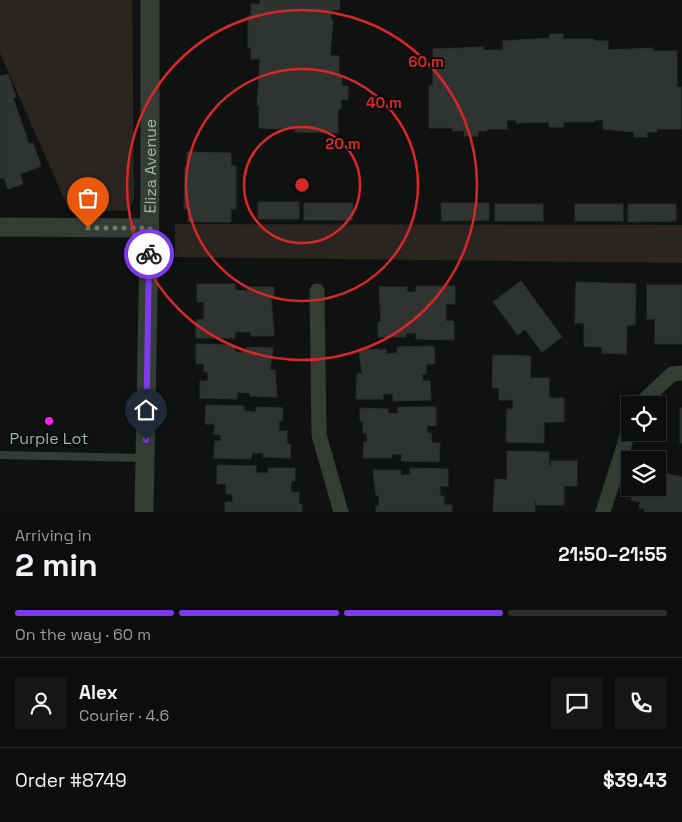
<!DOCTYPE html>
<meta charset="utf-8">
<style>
body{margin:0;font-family:"Space Grotesk",sans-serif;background:#151716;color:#f1f3f6;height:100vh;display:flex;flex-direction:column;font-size:19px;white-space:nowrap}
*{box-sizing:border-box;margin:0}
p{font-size:16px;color:#9a9c9d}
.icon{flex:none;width:28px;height:28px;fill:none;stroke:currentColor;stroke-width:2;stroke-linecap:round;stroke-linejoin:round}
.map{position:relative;height:512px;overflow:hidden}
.panel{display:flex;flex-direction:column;background:#0c0e0d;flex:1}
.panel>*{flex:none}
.tools{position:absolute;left:621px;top:396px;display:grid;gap:10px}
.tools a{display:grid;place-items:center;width:45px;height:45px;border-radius:0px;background:#0c0e0d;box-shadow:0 5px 20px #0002,0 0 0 1px #2c2e2e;font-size:25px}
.pin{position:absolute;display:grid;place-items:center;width:42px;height:42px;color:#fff;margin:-51px -21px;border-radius:50% 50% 50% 0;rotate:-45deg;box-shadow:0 0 5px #0007}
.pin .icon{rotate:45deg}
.courier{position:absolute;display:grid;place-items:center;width:50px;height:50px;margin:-25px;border:4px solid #7c3aed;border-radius:50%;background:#fff;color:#222;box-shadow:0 1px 6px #0007}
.overview em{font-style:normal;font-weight:800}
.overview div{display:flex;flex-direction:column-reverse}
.overview{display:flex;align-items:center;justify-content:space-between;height:85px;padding:0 15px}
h1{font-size:32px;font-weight:800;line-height:38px}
.bar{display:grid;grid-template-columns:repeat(4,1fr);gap:8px 5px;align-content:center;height:60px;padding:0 15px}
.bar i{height:6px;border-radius:4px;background:#2c2e2e}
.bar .on{background:#7c3aed}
.bar p{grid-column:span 4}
.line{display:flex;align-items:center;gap:12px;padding:0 15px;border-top:1px solid #2c2e2e}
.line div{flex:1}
.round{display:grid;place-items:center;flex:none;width:52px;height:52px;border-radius:0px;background:#151716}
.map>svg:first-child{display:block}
</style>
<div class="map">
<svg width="682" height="512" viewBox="0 0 682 512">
<rect width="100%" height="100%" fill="#101211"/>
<g fill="#2a2520">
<polygon points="0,0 132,0 134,198 128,211 69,210 0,53"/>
<polygon points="175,224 682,225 682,263 175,257"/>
</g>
<g fill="#303431" stroke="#2a2e2c">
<polygon points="260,0 340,0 339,10 331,10 331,20 333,20 330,56 339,56 339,75 342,75 342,86 348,86 348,100 341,99 341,109 338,109 338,133 295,132 295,129 259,128 259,105 257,105 260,59 251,59 251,48 248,48 248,16 251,16 251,4 260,4"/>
<polygon points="550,34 563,34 563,39 594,39 594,41 608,41 608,50 653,48 653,51 677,51 677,87 681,87 681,129 657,129 657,132 647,132 647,137 634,137 634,132 603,129 603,120 594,120 594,122 563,122 563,127 549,127 549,122 516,123 516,120 507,120 507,129 487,129 487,131 478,131 478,136 464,136 465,131 453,131 452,128 429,128 429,86 433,86 433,49 484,47 483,50 503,50 503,41 550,38"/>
<polygon points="8,74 16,97 13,98 29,144 33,143 41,166 20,174 23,184 8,189 4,178 0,178 0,76"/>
<polygon points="187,152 231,153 231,166 236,166 236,209 231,209 231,222 188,222 188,209 184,209 185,167 187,166"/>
<rect x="258" y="202" width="41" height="17"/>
<polygon points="304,203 353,203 352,220 304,220"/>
<polygon points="441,203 489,203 489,220 442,221"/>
<rect x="495" y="204" width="48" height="17"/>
<rect x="575" y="204" width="48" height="17"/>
<polygon points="628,204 676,204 676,221 628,222"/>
<polygon points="521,281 562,337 542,352 525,329 518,335 493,302"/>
<polygon points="576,282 636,284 635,325 627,325 626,354 602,353 602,347 584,346 584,323 575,323"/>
<polygon points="197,284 235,284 235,290 248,291 247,287 274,287 274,296 271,296 274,336 251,336 251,332 235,332 235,338 196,338 196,320 204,319 204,302 197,302"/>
<polygon points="647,285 682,285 682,344 655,344 655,319 647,319"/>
<polygon points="416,286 455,286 455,304 446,304 446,321 454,321 454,340 416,339 416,333 406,333 406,337 378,337 378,322 381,322 379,287 407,287 407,292 416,292"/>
<polygon points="196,344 235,345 235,352 246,352 247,347 273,348 270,370 275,370 277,397 250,396 250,393 237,392 237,399 200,398 200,381 208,381 208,372 204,372 204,364 196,364"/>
<polygon points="434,346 435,364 426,364 426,374 422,374 423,381 430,381 431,400 393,401 393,394 383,394 383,399 356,399 357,374 362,374 359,350 386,349 386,354 397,353 397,347"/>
<polygon points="493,355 531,356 530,378 549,378 549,398 564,398 564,422 544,422 544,443 506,442 507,409 513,409 513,400 499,400 499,388 492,388"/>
<polygon points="206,405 244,406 244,411 256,412 256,407 283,408 282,421 279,421 279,431 287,431 287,444 291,444 290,458 263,457 264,453 252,453 251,459 214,458 215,441 221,441 221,435 214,434 215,424 205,424"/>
<polygon points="398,407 436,407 436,426 427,425 427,433 431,433 432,443 440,443 439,462 401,461 402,454 392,454 392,458 363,458 364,442 367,442 367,433 363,433 363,421 360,421 360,408 388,409 388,413 398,414"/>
<rect x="680" y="408" width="2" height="35"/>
<polygon points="507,451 549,452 549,466 551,466 551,461 577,461 577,486 564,486 564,505 537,505 535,499 535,512 493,512 495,479 507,480"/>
<polygon points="217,465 256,466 256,473 268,473 268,468 295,468 295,481 291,481 291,492 299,492 299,504 302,505 302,512 225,512 225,502 233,502 232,494 226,494 226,484 217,484"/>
<polygon points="410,468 448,469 448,486 440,486 440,496 444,496 444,505 452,505 452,512 376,512 376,506 379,506 379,496 376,495 373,470 401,470 401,475 410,475"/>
<polygon points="658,472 682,477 682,512 644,512 645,509 639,508 640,502 631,500 633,493 628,492 630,484 630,488 658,488"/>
</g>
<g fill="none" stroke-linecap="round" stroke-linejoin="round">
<polyline stroke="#353c36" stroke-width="8" points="0,455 145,458"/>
<g stroke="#353c36" stroke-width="15">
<polyline points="317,291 319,435 341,512"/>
<polyline points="639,405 672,374 682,373"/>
<polyline points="603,512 630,427"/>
</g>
<g stroke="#353c36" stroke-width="19">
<polyline points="0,227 150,228"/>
<path id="s1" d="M144,512l6,-320v-192"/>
</g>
</g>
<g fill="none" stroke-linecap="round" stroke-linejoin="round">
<polyline stroke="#6e7b6f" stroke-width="5" stroke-dasharray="0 9" points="88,228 150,228 149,254"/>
<polyline stroke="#7c3aed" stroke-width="6" points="146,440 149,254"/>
</g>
<g fill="none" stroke="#d62828" stroke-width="2.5">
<circle cx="302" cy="185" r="58"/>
<circle cx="302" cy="185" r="116"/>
<circle cx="302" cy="185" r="175"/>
</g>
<circle fill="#fa20ee" stroke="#0b0d0c" stroke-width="2" cx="49" cy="421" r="5"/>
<g text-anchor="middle" stroke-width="4" stroke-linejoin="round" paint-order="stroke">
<g font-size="16" fill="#a1b3a2" stroke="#0b0d0c">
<text dy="6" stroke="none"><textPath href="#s1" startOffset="346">Eliza Avenue</textPath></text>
</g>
<g font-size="16" fill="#a1b3a2" stroke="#0b0d0c">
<text x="49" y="444">Purple Lot</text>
</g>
</g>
<circle cx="302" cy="185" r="8" fill="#d62828" stroke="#0b0d0c" stroke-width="2.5"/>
<g font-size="15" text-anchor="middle" font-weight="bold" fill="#d62828" stroke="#0b0d0c" stroke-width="4" stroke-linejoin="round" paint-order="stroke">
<text x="426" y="67">60 m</text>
<text x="384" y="108">40 m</text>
<text x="343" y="149">20 m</text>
</g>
</svg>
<div class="tools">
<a><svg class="icon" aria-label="locate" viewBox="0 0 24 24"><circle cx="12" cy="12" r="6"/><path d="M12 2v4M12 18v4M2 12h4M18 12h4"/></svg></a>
<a><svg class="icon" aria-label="layers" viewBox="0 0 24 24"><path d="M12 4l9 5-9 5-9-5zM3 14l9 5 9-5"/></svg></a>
</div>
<div class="pin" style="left:88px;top:228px;background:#ea580c"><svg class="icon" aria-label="bag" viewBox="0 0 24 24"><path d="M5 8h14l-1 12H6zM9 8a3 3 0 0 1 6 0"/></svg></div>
<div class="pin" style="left:146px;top:440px;background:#1f2937"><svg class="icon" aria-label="home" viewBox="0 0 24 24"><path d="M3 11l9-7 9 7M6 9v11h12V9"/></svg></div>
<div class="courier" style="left:149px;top:254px"><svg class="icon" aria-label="bike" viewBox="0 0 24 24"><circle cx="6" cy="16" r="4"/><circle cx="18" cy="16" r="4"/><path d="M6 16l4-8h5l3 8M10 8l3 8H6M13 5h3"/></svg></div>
</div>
<section class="panel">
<div class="overview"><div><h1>2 min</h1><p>Arriving in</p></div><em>21:50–21:55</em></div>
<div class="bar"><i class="on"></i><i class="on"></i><i class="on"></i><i></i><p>On the way · 60 m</p></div>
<div class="line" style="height:90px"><a class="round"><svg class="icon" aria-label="person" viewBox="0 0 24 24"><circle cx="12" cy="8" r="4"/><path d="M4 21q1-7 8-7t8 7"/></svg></a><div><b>Alex</b><p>Courier · 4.6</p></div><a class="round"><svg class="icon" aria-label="chat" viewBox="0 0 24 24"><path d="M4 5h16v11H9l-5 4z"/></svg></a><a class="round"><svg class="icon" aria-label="phone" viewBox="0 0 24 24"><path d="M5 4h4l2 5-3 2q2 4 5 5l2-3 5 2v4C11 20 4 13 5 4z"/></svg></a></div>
<div class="line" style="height:65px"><div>Order #8749</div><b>$39.43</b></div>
</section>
